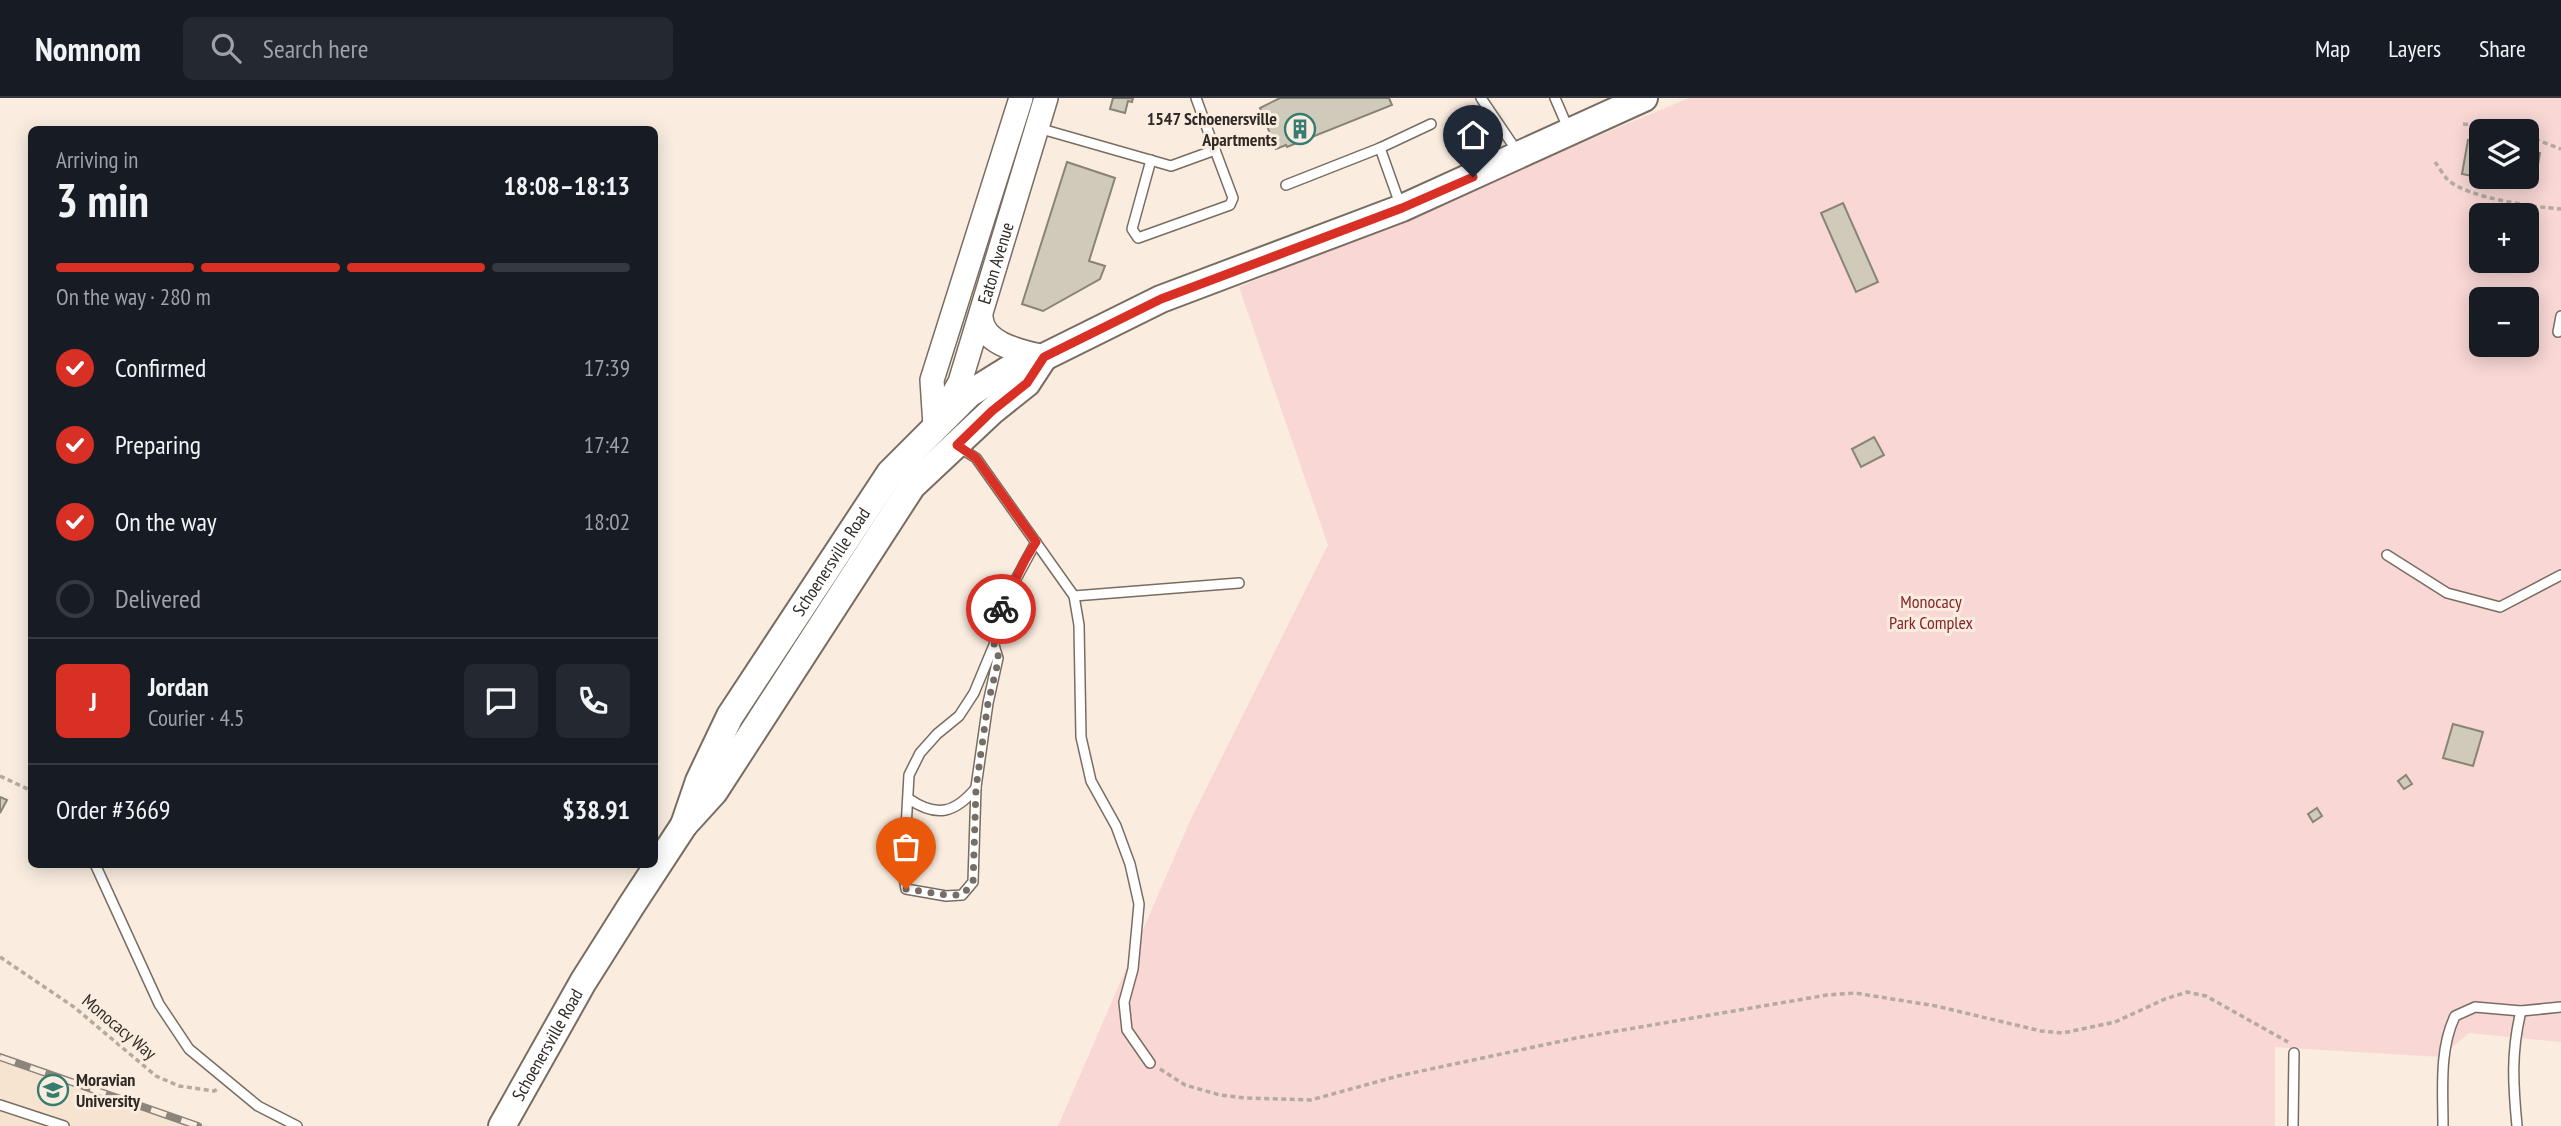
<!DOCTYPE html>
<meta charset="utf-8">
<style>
body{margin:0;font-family:"PT Sans Narrow",sans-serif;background:#242831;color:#f1f3f6;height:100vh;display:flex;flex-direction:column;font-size:26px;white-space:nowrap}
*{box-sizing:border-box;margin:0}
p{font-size:23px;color:#9ea1a6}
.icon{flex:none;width:38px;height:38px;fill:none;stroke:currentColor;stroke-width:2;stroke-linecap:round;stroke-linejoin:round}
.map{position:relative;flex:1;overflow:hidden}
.details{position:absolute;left:28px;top:28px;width:630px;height:742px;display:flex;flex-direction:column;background:#171b24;border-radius:10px;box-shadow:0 4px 18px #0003}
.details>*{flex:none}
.fabs{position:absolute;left:2469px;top:21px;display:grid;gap:14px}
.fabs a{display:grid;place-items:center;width:70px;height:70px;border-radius:10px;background:#171b24;box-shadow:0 4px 18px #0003;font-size:35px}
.pin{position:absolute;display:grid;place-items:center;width:60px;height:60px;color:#fff;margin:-72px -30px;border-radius:50% 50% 50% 0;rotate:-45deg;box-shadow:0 0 7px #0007}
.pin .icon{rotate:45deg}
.courier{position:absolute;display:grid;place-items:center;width:70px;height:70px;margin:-35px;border:5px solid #d93025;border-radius:50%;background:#fff;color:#222;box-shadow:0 2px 9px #0007}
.summary em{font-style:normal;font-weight:700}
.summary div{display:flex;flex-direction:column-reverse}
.summary{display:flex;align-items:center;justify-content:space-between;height:119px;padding:0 28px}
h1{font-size:46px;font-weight:700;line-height:52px}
.bar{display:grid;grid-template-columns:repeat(4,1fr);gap:10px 7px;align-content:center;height:84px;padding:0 28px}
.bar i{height:9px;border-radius:5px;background:#363941}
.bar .selected{background:#d93025}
.bar p{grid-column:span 4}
.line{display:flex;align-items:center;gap:18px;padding:0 28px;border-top:2px solid #363941}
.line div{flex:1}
.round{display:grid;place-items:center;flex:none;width:74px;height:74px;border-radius:10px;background:#242831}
ol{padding:0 28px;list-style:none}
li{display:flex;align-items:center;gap:21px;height:77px}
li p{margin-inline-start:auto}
li .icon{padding:7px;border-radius:50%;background:#d93025;color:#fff;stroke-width:4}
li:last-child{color:#9ea1a6}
li i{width:38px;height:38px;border:4px solid #363941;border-radius:50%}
header{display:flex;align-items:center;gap:42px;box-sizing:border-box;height:98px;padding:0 35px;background:#171b24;border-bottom:2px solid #363941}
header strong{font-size:33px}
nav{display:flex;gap:38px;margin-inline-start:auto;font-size:24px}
.search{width:490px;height:63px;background:#242831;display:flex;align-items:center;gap:18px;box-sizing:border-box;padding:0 24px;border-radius:10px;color:#9ea1a6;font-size:26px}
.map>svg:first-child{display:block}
</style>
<header>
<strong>Nomnom</strong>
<div class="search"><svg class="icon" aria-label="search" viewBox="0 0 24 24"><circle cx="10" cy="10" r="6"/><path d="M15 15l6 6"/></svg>Search here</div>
<nav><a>Map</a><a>Layers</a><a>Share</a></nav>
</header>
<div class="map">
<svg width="2561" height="1028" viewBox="0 0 2561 1028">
<rect width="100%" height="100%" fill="#faede0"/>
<polygon fill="#f7e4d0" points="0,956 210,1028 0,1028"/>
<path fill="#f8d7d5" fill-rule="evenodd" d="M1689,0h872v944l-92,-9 -28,24 -166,-10v79h-1217l132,-305 138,-276 -89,-258zM2482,33h45v46h-45zM2482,117h45v46h-45zM2482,201h45v46h-45z"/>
<g fill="#cfcab9" stroke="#898475" stroke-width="2">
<polygon points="1113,0 1133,0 1132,4 1128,3 1125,15 1110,11"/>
<polygon points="1280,0 1389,0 1392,7 1287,49 1286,47 1276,51 1260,10"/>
<polygon points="2468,42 2482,44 2482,79 2527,79 2527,53 2540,55 2535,83 2512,86 2462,76"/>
<polygon points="1067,64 1115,80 1089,163 1105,168 1100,181 1043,213 1022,206"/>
<polygon points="1843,105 1878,184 1856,194 1821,115"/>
<polygon points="1874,339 1884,357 1861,369 1852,351"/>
<polygon points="2453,626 2483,634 2473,668 2443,660"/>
<polygon points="2406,677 2412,686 2404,691 2398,683"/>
<polygon points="0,699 7,702 0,715"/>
<polygon points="2317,710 2322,718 2313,724 2308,716"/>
</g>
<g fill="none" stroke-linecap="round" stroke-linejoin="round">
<g stroke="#796d61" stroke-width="12">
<g id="service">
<polyline points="1481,0 1517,53"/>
<polyline points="1555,0 1568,30"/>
<polyline points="1038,30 1171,68 1215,52 1196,0"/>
<polyline points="1380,50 1431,26"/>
<polyline points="1151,62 1132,131 1138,140 1230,107 1233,100 1215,52"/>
<polyline points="1286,87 1380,50 1401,109"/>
<polyline points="2558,234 2561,218"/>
<polyline points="957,348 976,360 1074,498 1079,527 1081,639 1091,683 1116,728 1130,766 1139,806 1133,871 1124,904 1127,932 1150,965"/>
<polyline points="2387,457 2447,495 2500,509 2561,477"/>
<polyline points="1074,498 1239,485"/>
<polyline points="994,547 998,560 988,605 976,689 973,784 962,797 946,798 906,791 901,763 906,730 909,677 920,655 937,636 959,618 974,595 994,547 1003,505 1036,444"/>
<path d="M909,701c28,19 46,14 67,-11"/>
<polyline points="95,766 159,906 189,951 258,1008 297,1028"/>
<polyline points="0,1007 64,1028"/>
<polyline points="2293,1028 2294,955"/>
<path d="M2443,1028c0,-37 -4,-76 12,-110l20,-9 46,4 40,-4"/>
<path d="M2517,1028c-4,-42 -6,-74 4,-115"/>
</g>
</g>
<g stroke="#796d61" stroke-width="26">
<g id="tertiary">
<path d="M981,219c1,28 43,35 63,40"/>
<path id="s1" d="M941,318l19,-34 86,-284"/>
<polyline points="935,328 932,282 1021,0"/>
</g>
</g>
<g stroke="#796d61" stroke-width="30">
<g id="secondary">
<path id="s2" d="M684,727l15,-44 31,-65 160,-243 79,-79 50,-31 25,-6 117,-58 241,-91 242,-110"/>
<path id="s3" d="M502,1028l81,-144 48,-76 53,-81 30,-33 198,-306 80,-75 35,-28 17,-26"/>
</g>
</g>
<g stroke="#b4aaa0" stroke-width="3.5" stroke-dasharray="5 3.5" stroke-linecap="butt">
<polyline points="2463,26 2498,29 2511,33"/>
<polyline points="2527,38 2561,51"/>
<path d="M2435,64c4,5 8,13 13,18 20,18 86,27 113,29"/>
<polyline points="0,678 32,693"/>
<polyline points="0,859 74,909 156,978 179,988 214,993 218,991"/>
<polyline points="1160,971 1185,987 1220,997 1245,1000 1311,1002 1398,978 1576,940 1827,897 1855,895 1936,908 2041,933 2063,935 2115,924 2165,901 2187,894 2206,898 2288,944"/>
</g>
<use href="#service" stroke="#fff" stroke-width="9"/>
<use href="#tertiary" stroke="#fff" stroke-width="23"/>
<use href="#secondary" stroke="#fff" stroke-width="26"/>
<g stroke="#8d857c" stroke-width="8">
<polyline id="rail" points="0,959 198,1028"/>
</g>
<use href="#rail" stroke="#faede0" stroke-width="5" stroke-dasharray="16" stroke-linecap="butt"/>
</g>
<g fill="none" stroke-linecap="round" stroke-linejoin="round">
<polyline stroke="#766e66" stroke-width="7" stroke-dasharray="0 12.6" points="906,791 946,797 962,797 973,785 976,690 988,605 999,560 994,547 1001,511"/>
<polyline stroke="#d93025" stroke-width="9" points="1001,511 1025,462 1036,444 976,360 957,347 992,313 1027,285 1044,259 1161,201 1402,110 1473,79"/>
</g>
<defs>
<g id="building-ring" transform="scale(1.575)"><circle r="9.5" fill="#faede0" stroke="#377c70" stroke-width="1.5"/><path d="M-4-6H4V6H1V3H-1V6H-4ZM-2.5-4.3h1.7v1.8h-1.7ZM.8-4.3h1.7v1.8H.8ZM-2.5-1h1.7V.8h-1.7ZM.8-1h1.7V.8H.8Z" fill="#377c70"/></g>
<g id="university-ring" transform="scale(1.575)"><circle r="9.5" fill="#faede0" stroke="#377c70" stroke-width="1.5"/><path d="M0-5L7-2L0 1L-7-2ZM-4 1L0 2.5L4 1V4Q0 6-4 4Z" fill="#377c70"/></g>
</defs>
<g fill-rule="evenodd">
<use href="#building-ring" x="1300" y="31"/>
<use href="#university-ring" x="53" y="992"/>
</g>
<g text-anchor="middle" stroke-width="6" stroke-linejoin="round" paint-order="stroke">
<g font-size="18" font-weight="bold" fill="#2f2a25" stroke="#faede0" text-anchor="end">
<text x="1277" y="27">1547 Schoenersville<tspan x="1277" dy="21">Apartments</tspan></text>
<text x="76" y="988" text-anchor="start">Moravian<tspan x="76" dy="21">University</tspan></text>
</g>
<g font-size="18" fill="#2f2a25" stroke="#faede0">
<text dy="6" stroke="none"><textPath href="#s1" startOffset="163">Eaton Avenue</textPath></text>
<text dy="6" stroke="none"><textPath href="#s2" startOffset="303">Schoenersville Road</textPath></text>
<text transform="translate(119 929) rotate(40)" y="6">Monocacy Way</text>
<text dy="6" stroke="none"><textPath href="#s3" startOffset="93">Schoenersville Road</textPath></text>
</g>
<g font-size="18" fill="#872428" stroke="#faede0">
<text x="1931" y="510">Monocacy<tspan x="1931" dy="21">Park Complex</tspan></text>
</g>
</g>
</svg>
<div class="fabs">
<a><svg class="icon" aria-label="layers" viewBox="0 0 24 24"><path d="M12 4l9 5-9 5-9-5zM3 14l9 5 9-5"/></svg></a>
<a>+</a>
<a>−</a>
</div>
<div class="pin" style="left:906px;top:791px;background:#ea580c"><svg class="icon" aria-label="bag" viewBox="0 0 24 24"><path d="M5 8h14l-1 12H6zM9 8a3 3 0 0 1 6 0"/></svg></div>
<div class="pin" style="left:1473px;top:79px;background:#1f2937"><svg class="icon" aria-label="home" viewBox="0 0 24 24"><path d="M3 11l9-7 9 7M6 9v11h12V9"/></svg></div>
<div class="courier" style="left:1001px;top:511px"><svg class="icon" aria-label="bike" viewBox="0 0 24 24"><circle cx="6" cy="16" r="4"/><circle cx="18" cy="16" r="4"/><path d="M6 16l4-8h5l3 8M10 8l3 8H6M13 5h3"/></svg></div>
<section class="details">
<div class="summary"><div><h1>3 min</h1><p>Arriving in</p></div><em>18:08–18:13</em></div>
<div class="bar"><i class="selected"></i><i class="selected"></i><i class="selected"></i><i></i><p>On the way · 280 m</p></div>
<ol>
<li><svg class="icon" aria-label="check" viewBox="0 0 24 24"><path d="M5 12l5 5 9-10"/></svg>Confirmed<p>17:39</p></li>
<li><svg class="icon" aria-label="check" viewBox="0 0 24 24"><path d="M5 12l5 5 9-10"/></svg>Preparing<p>17:42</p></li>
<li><svg class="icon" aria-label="check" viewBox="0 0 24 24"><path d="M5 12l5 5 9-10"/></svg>On the way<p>18:02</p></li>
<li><i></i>Delivered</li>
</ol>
<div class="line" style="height:126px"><b class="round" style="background:#d93025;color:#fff">J</b><div><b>Jordan</b><p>Courier · 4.5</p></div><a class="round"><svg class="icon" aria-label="chat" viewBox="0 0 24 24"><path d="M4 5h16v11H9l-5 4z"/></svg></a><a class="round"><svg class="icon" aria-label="phone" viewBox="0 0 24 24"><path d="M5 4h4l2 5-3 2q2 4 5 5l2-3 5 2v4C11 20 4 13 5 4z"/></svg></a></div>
<div class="line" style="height:91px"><div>Order #3669</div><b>$38.91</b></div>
</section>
</div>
